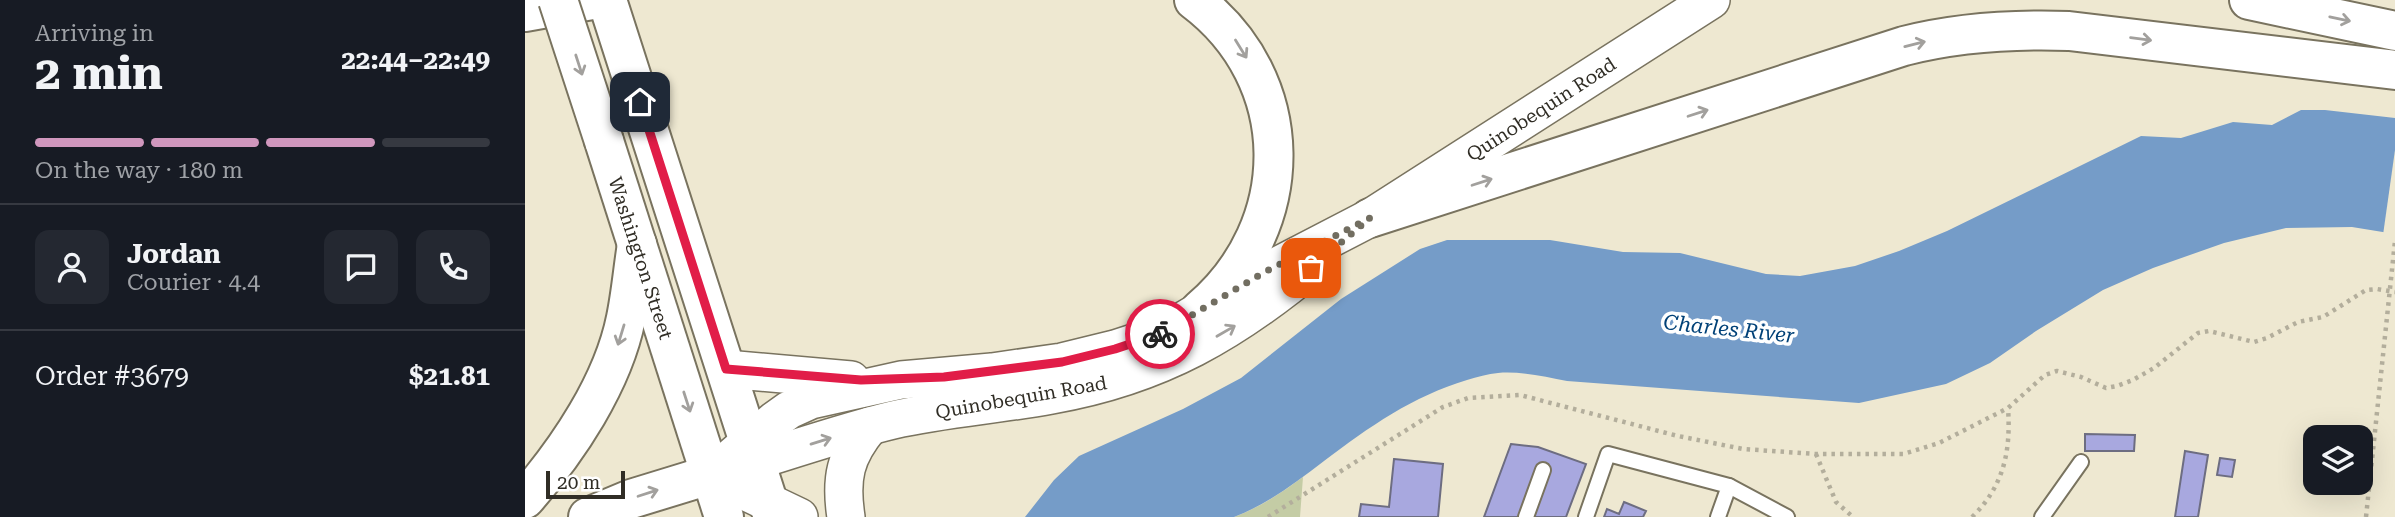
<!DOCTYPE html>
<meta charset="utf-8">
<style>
body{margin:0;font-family:"Roboto Serif",serif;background:#242831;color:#f1f3f6;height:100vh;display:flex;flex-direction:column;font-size:26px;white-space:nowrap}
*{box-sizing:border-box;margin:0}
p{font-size:23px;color:#9ea1a6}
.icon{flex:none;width:38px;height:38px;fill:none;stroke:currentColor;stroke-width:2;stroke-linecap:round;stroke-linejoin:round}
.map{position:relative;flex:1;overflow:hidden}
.side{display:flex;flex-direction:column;background:#171b24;width:525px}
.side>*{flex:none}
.fabs{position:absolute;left:1778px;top:425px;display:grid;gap:14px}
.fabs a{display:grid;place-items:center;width:70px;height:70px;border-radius:14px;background:#171b24;box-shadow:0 7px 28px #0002;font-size:35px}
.scale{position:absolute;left:21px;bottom:18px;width:79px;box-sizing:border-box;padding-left:7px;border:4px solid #302d25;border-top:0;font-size:19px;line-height:24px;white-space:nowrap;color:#302d25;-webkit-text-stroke:5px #fff;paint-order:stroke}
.pin{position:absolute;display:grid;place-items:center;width:60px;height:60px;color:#fff;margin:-30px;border-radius:14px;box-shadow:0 4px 10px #0006}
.courier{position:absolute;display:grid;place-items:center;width:70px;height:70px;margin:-35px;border:5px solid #e11d48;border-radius:50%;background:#fff;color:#222;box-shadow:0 2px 9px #0007}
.headline em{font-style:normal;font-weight:700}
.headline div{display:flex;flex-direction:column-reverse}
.headline{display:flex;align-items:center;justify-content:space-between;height:119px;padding:0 35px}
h1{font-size:46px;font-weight:700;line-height:52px}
.bar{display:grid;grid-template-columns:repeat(4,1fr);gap:10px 7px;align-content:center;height:84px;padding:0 35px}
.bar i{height:9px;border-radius:5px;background:#363941}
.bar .on{background:#d097bd}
.bar p{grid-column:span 4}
.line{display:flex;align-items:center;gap:18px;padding:0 35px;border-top:2px solid #363941}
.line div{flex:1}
.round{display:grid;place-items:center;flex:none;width:74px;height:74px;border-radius:14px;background:#242831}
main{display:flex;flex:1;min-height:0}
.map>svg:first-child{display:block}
</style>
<main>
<section class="side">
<div class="headline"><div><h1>2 min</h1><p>Arriving in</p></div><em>22:44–22:49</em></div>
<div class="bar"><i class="on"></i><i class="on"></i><i class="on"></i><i></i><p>On the way · 180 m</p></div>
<div class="line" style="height:126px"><a class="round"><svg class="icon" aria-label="person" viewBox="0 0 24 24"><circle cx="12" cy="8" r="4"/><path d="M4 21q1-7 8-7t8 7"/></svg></a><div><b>Jordan</b><p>Courier · 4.4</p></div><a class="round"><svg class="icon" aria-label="chat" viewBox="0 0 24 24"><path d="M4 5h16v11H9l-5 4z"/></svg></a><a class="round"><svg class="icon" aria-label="phone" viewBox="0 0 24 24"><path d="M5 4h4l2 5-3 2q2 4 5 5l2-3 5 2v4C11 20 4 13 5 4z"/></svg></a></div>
<div class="line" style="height:91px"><div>Order #3679</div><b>$21.81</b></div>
</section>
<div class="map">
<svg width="1870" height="517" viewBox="0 0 1870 517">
<rect width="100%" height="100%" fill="#eee8d1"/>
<path fill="#c4cca5" d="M778,477l-3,40h-66c26,-10 46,-23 69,-40z"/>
<path fill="#759cc8" d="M1776,110h24l70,8v116l-43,-7 -66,1 -62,15 -71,25 -50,22 -67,41 -46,32 -44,21 -87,19 -292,-22c-22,-4 -46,-10 -69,-8 -10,1 -21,4 -31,7 -54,16 -98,47 -143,81 -29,22 -56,43 -90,56h-209l29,-37 25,-24 104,-47 58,-31 100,-79 79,-50 27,-9h103l73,12 57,1 86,21 34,2 55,-10 44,-15 48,-20 194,-95 40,2 52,-16 39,3z"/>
<polygon fill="#eee8d1" points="1870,150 1870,238 1858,235"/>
<g fill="#a8a8df" stroke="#6d6d81" stroke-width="2">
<polygon points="1560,434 1610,435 1609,451 1560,451"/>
<polygon points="986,444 1013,447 1061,464 1041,517 959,517"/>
<polygon points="1660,451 1683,455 1673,517 1650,517"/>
<polygon points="1695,458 1710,460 1707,477 1692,475"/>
<polygon points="869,459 918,464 913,517 834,517 836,504 864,507"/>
<polygon points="1099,502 1121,511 1118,517 1079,517 1082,509 1094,514"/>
</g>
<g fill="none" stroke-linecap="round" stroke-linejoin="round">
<g stroke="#79735f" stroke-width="18">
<g id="lane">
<polyline points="1204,486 1262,517"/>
<polyline points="1001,517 1018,470"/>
<polyline points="1061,517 1083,454 1204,486 1193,517"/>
<polyline points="1517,517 1556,462"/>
</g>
</g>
<g stroke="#79735f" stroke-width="40">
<g id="secondary">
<polyline points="201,369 326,380"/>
<path d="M230,461c46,-14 92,-30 138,-41 52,-12 105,-15 158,-25 109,-19 184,-63 267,-133"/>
<polyline points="274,517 186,475 250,420 264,410 286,400 376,380 467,372 537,362 590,349 636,334 739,273 845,218 1186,0"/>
<path d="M321,517c-6,-39 -1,-61 24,-91"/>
</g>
</g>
<g stroke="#79735f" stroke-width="42">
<g id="primary">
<polyline points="82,0 248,517"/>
<polyline points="79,141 199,517"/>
</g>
</g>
<g stroke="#79735f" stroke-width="42">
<g id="highway">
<path d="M669,0c105,79 105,226 6,310"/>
<polyline points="1724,0 1870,31"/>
<polyline points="0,12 67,0"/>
<path d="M845,218l534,-172c55,-14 108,-17 165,-15l326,39"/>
<path d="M0,499c43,-49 88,-116 101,-181 5,-24 7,-49 11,-74"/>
<polyline points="63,517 106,499 230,461"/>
</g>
</g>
<g stroke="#b3ae9c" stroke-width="4.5" stroke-dasharray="3.5 5" stroke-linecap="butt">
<polyline points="1291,454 1311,502 1328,517"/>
<polyline points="743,517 918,407 943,398 995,395 1153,436 1218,449 1291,454 1378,454 1414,443 1483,408 1520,375 1532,371 1556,377 1581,388 1592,386 1608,380 1629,368 1673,333 1684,331 1729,342 1742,338 1773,322 1798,317 1841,290 1852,289 1870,292"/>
<path d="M1447,517c32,-31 39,-66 36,-109"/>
<polyline points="1841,517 1870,241"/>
</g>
<use href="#lane" stroke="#fff" stroke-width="14"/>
<use href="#secondary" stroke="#fff" stroke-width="37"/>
<use href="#primary" stroke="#fff" stroke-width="38"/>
<use href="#highway" stroke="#fff" stroke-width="38"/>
<g stroke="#79735f" stroke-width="42" stroke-linecap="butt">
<polyline id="primary-bridge" points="33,0 79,141"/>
</g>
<use href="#primary-bridge" stroke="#fff" stroke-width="38"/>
</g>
<defs><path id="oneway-shaft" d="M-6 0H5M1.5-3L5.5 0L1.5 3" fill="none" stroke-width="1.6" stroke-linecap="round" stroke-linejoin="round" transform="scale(1.75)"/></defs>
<g stroke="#a2a09d">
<use href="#oneway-shaft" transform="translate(1815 19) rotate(12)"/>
<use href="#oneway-shaft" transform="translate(1616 39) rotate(7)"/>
<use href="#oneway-shaft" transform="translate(1390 44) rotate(-14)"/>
<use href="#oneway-shaft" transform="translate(716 49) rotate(58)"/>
<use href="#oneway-shaft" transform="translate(54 65) rotate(72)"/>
<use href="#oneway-shaft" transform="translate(1173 113) rotate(-18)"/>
<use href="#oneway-shaft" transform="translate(957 182) rotate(-18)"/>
<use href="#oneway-shaft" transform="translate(701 331) rotate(-30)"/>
<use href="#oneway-shaft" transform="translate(96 335) rotate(107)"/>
<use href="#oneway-shaft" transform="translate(162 402) rotate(72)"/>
<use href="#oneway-shaft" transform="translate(296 441) rotate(-17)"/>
<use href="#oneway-shaft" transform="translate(123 493) rotate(-18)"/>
</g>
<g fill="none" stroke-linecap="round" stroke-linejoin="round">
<polyline stroke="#726e61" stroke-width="7" stroke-dasharray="0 12.6" points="635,334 738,273 845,218 786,268"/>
<polyline stroke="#e11d48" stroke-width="9" points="115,102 201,369 336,380 419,377 537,362 590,349 635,334"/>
</g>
<g text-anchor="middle" stroke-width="7" stroke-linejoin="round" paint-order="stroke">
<g font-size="19" fill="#302d25" stroke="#fff">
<text transform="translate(1016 109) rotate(-33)" y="7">Quinobequin Road</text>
<text transform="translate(116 258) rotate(72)" y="7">Washington Street</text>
<text transform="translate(496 397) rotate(-10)" y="7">Quinobequin Road</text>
</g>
<g font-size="21" font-style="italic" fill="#014177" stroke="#fff">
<text transform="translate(1204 329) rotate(6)" y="7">Charles River</text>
</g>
</g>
</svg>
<div class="fabs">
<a><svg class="icon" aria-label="layers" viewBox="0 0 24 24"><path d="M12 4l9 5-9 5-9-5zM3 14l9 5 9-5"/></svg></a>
</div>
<div class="scale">20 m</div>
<div class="pin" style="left:786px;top:268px;background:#ea580c"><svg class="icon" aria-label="bag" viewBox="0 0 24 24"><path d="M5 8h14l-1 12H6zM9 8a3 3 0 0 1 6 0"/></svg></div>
<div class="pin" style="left:115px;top:102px;background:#1f2937"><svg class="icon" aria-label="home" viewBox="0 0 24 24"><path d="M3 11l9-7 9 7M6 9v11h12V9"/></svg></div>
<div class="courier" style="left:635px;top:334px"><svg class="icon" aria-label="bike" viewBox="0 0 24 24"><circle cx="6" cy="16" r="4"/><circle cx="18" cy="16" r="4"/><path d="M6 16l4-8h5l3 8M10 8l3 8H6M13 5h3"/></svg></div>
</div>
</main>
